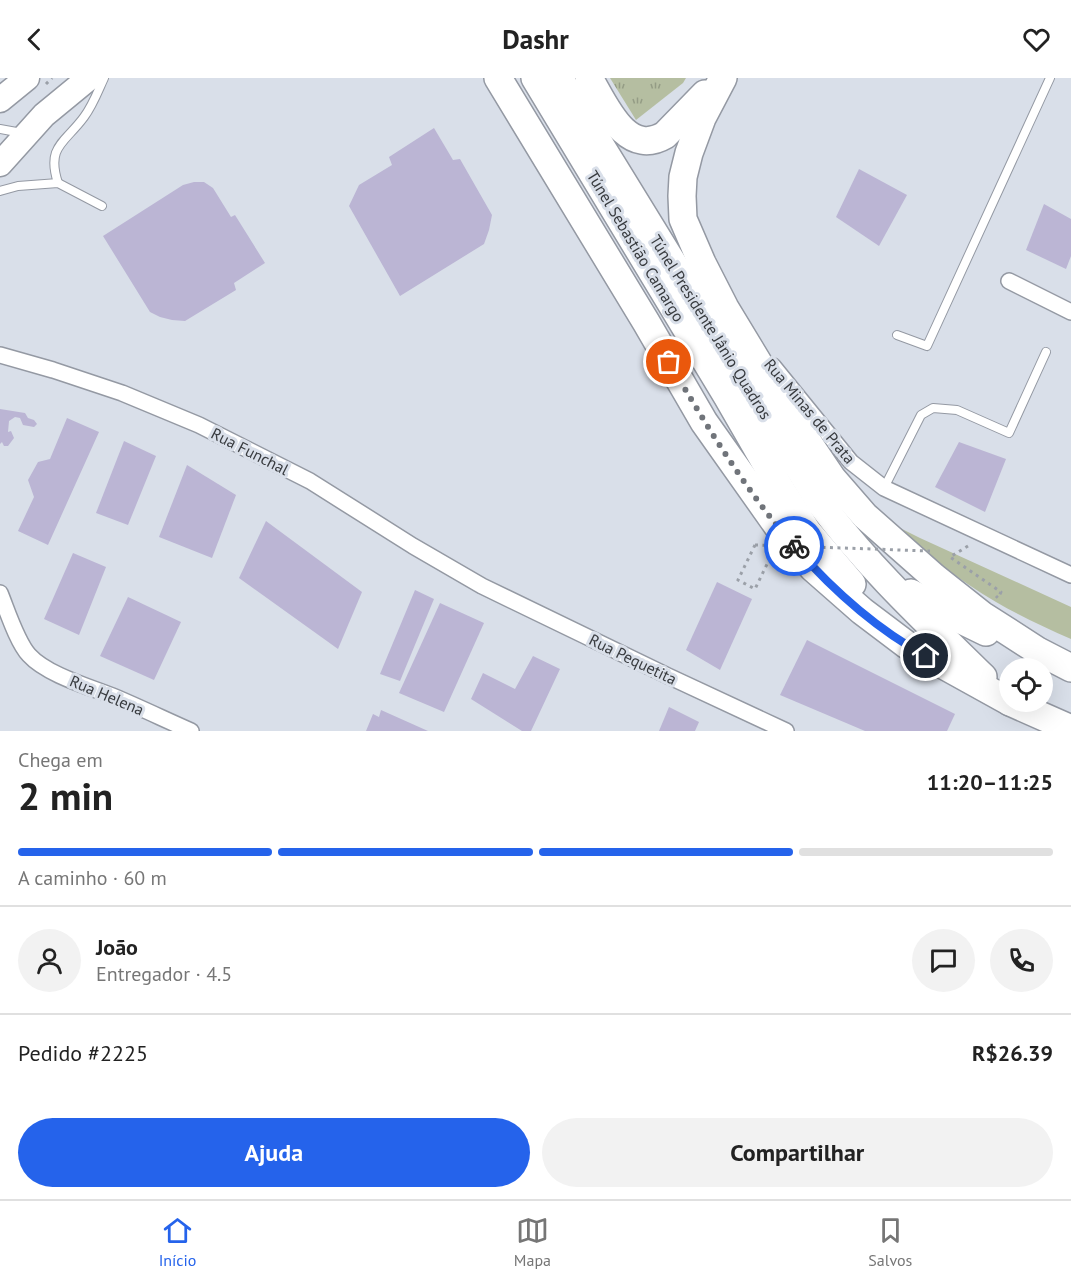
<!DOCTYPE html>
<html lang="pt">
<meta charset="utf-8">
<style>
body{margin:0;font-family:"PT Sans",sans-serif;background:#f2f2f2;color:#222;height:100vh;display:flex;flex-direction:column;font-size:22px;white-space:nowrap}
*{box-sizing:border-box;margin:0}
p{font-size:20px;color:#767676}
.icon{flex:none;width:33px;height:33px;fill:none;stroke:currentColor;stroke-width:2;stroke-linecap:round;stroke-linejoin:round}
.map{position:relative;height:653px;overflow:hidden}
.panel{display:flex;flex-direction:column;background:#fff;flex:1}
.panel>*{flex:none}
.tools{position:absolute;left:999px;top:580px;display:grid;gap:12px}
.tools a{display:grid;place-items:center;width:54px;height:54px;border-radius:50%;background:#fff;box-shadow:0 6px 24px #0002;font-size:30px}
.pin{position:absolute;display:grid;place-items:center;width:51px;height:51px;color:#fff;margin:-26px;border:3px solid #fff;border-radius:50%;box-shadow:0 2px 6px #0007}
.courier{position:absolute;display:grid;place-items:center;width:60px;height:60px;margin:-30px;border:4px solid #2563eb;border-radius:50%;background:#fff;color:#222;box-shadow:0 2px 8px #0007}
.summary em{font-style:normal;font-weight:600}
.summary div{display:flex;flex-direction:column-reverse}
.summary{display:flex;align-items:center;justify-content:space-between;height:102px;padding:0 18px}
h1{font-size:39px;font-weight:600;line-height:45px}
.bar{display:grid;grid-template-columns:repeat(4,1fr);gap:9px 6px;align-content:center;height:72px;padding:0 18px}
.bar i{height:8px;border-radius:4px;background:#e0e0e0}
.bar .on{background:#2563eb}
.bar p{grid-column:span 4}
.line{display:flex;align-items:center;gap:15px;padding:0 18px;border-top:2px solid #e0e0e0}
.line div{flex:1}
.round{display:grid;place-items:center;flex:none;width:63px;height:63px;border-radius:32px;background:#f2f2f2}
.primary-button{display:flex;gap:12px;margin-top:auto;padding:12px 18px}
.primary-button a{flex:1;height:69px;border-radius:36px;background:#2563eb;color:#fff;font-size:24px;font-weight:600;line-height:69px;text-align:center}
.primary-button a+a{background:#f2f2f2;color:#222}
header{display:flex;justify-content:space-between;align-items:center;height:78px;padding:0 18px;background:#fff;font-size:27px;font-weight:600}
.menu{display:flex;justify-content:space-around;align-items:center;height:84px;border-top:2px solid #e0e0e0;background:#fff;font-size:16px;color:#767676}
.menu a{display:grid;justify-items:center;gap:3px}
.menu .on{color:#2563eb}
.map>svg:first-child{display:block}
</style>
<header><svg class="icon" aria-label="back" viewBox="0 0 24 24"><path d="M15 5l-7 7 7 7"/></svg>Dashr<svg class="icon" aria-label="heart" viewBox="0 0 24 24"><path d="M12 20l-8-8c-3-5 5-10 8-4 3-6 11-1 8 4z"/></svg></header>
<div class="map">
<svg width="1071" height="653" viewBox="0 0 1071 653">
<defs>
<pattern id="grass-tufts" width="24" height="20" patternUnits="userSpaceOnUse" patternTransform="scale(1.5)"><rect width="24" height="20" fill="#b5bea1"/><path d="M3 7l-1-3M5 7V3M7 7l1-3M15 17l-1-3M17 17v-4M19 17l1-3" fill="none" stroke="#949c85"/></pattern>
</defs>
<rect width="100%" height="100%" fill="#d9dfe9"/>
<polygon fill="url(#grass-tufts)" points="610,0 686,0 683,5 636,42"/>
<path fill="#b5bea1" d="M892,446l28,14 151,69v32c-25,-11 -51,-23 -75,-37 -38,-22 -71,-49 -104,-78z"/>
<g fill="#bbb5d4">
<polygon points="434,50 453,82 460,81 492,137 489,152 484,166 400,218 349,128 359,107 392,87 389,79"/>
<polygon points="859,91 907,117 879,168 836,139"/>
<polygon points="194,104 204,104 213,110 231,139 235,137 265,185 234,205 236,212 185,243 172,242 160,239 150,234 103,158 183,107"/>
<polygon points="1044,126 1071,141 1071,178 1066,191 1026,172"/>
<polygon points="0,331 25,335 28,340 34,342 37,346 34,349 23,347 20,340 15,339 9,343 8,354 11,353 14,360 8,368 4,368 2,364 0,366"/>
<polygon points="67,340 99,354 48,467 18,453 34,419 28,402 38,384 50,381"/>
<polygon points="124,363 156,378 128,447 96,435"/>
<polygon points="959,364 1006,381 985,434 935,409"/>
<polygon points="187,387 236,417 212,480 159,459"/>
<polygon points="266,443 362,514 338,571 239,500"/>
<polygon points="73,475 106,489 79,557 44,541"/>
<polygon points="717,504 752,521 720,592 686,572"/>
<polygon points="415,512 434,521 400,603 380,596"/>
<polygon points="128,519 181,544 154,602 100,578"/>
<polygon points="440,525 484,545 444,634 399,615"/>
<polygon points="807,562 955,636 947,653 865,653 780,617"/>
<polygon points="533,578 560,591 531,653 522,653 471,621 483,595 515,611"/>
<polygon points="669,629 699,644 695,653 659,653"/>
<polygon points="381,632 428,653 366,653 373,636 379,639"/>
</g>
<g fill="none" stroke-linecap="round" stroke-linejoin="round">
<g stroke="#9499a3" stroke-width="10">
<g id="lane">
<polyline points="0,51 22,55"/>
<path d="M58,105c-12,-37 7,-40 26,-66 9,-12 14,-26 20,-39"/>
<polyline points="0,113 18,108 58,105 102,128"/>
<polyline points="897,257 927,268 1050,0"/>
<polyline points="884,410 921,337 933,330 957,332 1009,355 1046,274"/>
</g>
</g>
<g stroke="#9499a3" stroke-width="18">
<g id="street">
<polyline points="1009,203 1071,234"/>
<polyline points="0,277 53,292 122,315 199,347 310,403 413,468 482,508 668,598 786,653"/>
<polyline points="773,288 851,384 884,410 1071,497"/>
<path d="M0,515c7,17 17,49 29,62 18,20 61,32 86,42 26,11 51,23 76,34"/>
</g>
</g>
<g stroke="#9499a3" stroke-width="27">
<g id="primary">
<polyline points="0,22 27,0"/>
<polyline points="0,86 44,37 89,0"/>
</g>
</g>
<g stroke="#9499a3" stroke-width="30">
<g id="highway">
<polyline points="498,0 646,244 704,344 779,450 813,490 862,533 907,567 1010,624"/>
<polyline points="535,0 727,318 780,410 807,453 852,506"/>
<path d="M559,0l262,426c47,63 106,118 162,173"/>
<path d="M589,0c16,27 37,80 76,57l40,-41"/>
<polyline points="723,0 702,40 689,75 683,99 682,118 683,141 702,185 725,230 791,339 832,400 865,438 934,499 982,537 1038,573 1071,590"/>
<polyline points="911,515 949,536 986,554"/>
<polyline points="1010,624 1071,651"/>
</g>
</g>
<g stroke="#9ba0a8" stroke-width="3" stroke-dasharray="3 4.5" stroke-linecap="butt">
<polyline points="46,6 52,0"/>
<polyline points="755,467 738,502 755,511 769,482 773,477"/>
<polyline points="968,468 950,479 1001,514 998,520 996,518"/>
</g>
<use href="#lane" stroke="#fff" stroke-width="8"/>
<use href="#street" stroke="#fff" stroke-width="15"/>
<use href="#primary" stroke="#fff" stroke-width="24"/>
<use href="#highway" stroke="#fff" stroke-width="27"/>
<polyline stroke="#9ba0a8" stroke-width="3" stroke-dasharray="3 4.5" stroke-linecap="butt" points="755,467 930,473"/>
</g>
<g fill="none" stroke-linecap="round" stroke-linejoin="round">
<path stroke="#70747a" stroke-width="6" stroke-dasharray="0 10.8" d="M669,284c37,63 77,129 125,184"/>
<path stroke="#2563eb" stroke-width="8" d="M794,468c37,42 82,83 132,110"/>
</g>
<g text-anchor="middle" stroke-width="6" stroke-linejoin="round" paint-order="stroke">
<g font-size="16" fill="#383b3f" stroke="#d9dfe9">
<text transform="translate(636 168) rotate(59)" y="6">Túnel Sebastião Camargo</text>
<text transform="translate(711 249) rotate(58)" y="6">Túnel Presidente Jânio Quadros</text>
<text transform="translate(810 333) rotate(50)" y="6">Rua Minas de Prata</text>
<text transform="translate(250 373) rotate(27)" y="6">Rua Funchal</text>
<text transform="translate(633 581) rotate(26)" y="6">Rua Pequetita</text>
<text transform="translate(107 617) rotate(23)" y="6">Rua Helena</text>
</g>
</g>
</svg>
<div class="tools">
<a><svg class="icon" aria-label="locate" viewBox="0 0 24 24"><circle cx="12" cy="12" r="6"/><path d="M12 2v4M12 18v4M2 12h4M18 12h4"/></svg></a>
</div>
<div class="pin" style="left:669px;top:284px;background:#ea580c"><svg class="icon" aria-label="bag" viewBox="0 0 24 24"><path d="M5 8h14l-1 12H6zM9 8a3 3 0 0 1 6 0"/></svg></div>
<div class="pin" style="left:926px;top:578px;background:#1f2937"><svg class="icon" aria-label="home" viewBox="0 0 24 24"><path d="M3 11l9-7 9 7M6 9v11h12V9"/></svg></div>
<div class="courier" style="left:794px;top:468px"><svg class="icon" aria-label="bike" viewBox="0 0 24 24"><circle cx="6" cy="16" r="4"/><circle cx="18" cy="16" r="4"/><path d="M6 16l4-8h5l3 8M10 8l3 8H6M13 5h3"/></svg></div>
</div>
<section class="panel">
<div class="summary"><div><h1>2 min</h1><p>Chega em</p></div><em>11:20–11:25</em></div>
<div class="bar"><i class="on"></i><i class="on"></i><i class="on"></i><i></i><p>A caminho · 60 m</p></div>
<div class="line" style="height:108px"><a class="round"><svg class="icon" aria-label="person" viewBox="0 0 24 24"><circle cx="12" cy="8" r="4"/><path d="M4 21q1-7 8-7t8 7"/></svg></a><div><b>João</b><p>Entregador · 4.5</p></div><a class="round"><svg class="icon" aria-label="chat" viewBox="0 0 24 24"><path d="M4 5h16v11H9l-5 4z"/></svg></a><a class="round"><svg class="icon" aria-label="phone" viewBox="0 0 24 24"><path d="M5 4h4l2 5-3 2q2 4 5 5l2-3 5 2v4C11 20 4 13 5 4z"/></svg></a></div>
<div class="line" style="height:78px"><div>Pedido #2225</div><b>R$26.39</b></div>
<div class="primary-button"><a>Ajuda</a><a>Compartilhar</a></div>
</section>
<nav class="menu">
<a class="on"><svg class="icon" aria-label="home" viewBox="0 0 24 24"><path d="M3 11l9-7 9 7M6 9v11h12V9"/></svg>Início</a>
<a><svg class="icon" aria-label="map" viewBox="0 0 24 24"><path d="M3 6l6-2 6 2 6-2v14l-6 2-6-2-6 2zM9 4v14M15 6v14"/></svg>Mapa</a>
<a><svg class="icon" aria-label="saved" viewBox="0 0 24 24"><path d="M7 4h10v16l-5-4-5 4z"/></svg>Salvos</a>
</nav>
